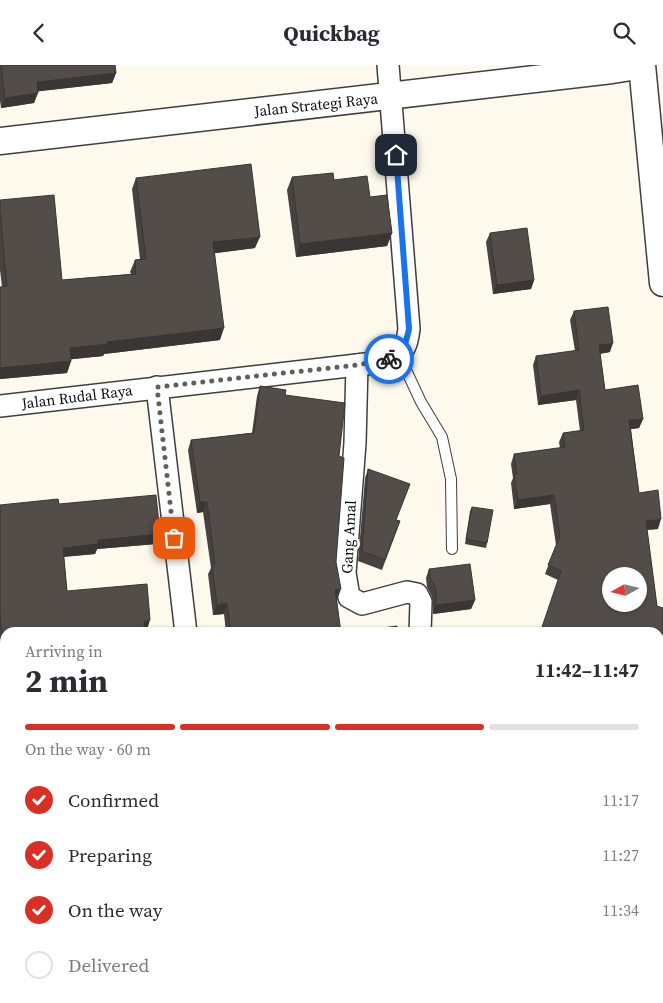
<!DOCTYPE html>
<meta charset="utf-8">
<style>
body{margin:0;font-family:"Source Serif 4",serif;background:#f2f2f3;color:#2b2b33;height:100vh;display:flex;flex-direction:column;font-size:19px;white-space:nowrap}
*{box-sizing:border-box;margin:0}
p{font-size:16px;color:#7c7c81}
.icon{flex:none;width:28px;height:28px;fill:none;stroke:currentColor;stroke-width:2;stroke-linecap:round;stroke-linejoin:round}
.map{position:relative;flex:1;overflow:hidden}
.details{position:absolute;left:0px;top:562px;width:664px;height:376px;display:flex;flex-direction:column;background:#fff;border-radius:15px 15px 0 0;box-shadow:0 1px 4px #0004}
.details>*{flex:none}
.needle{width:32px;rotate:262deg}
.tools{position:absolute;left:602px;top:502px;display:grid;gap:10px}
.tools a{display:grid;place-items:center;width:45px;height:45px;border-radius:50%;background:#fff;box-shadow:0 1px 4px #0004;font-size:25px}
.pin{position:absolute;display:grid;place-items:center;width:42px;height:42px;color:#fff;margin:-21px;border-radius:10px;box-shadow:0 2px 8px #0006}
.courier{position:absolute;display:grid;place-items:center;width:50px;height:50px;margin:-25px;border:4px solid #1a73e8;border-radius:50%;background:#fff;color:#222;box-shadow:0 1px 6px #0007}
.headline em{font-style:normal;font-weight:700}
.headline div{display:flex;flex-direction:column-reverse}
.headline{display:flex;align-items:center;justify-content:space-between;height:85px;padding:0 25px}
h1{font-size:32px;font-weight:700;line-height:38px}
.bar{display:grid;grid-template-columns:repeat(4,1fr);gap:8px 5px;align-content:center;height:60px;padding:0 25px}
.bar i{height:6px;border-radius:4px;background:#e1e1e2}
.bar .current{background:#d93025}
.bar p{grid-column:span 4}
ol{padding:0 25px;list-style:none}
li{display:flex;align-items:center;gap:15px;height:55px}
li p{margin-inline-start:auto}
li .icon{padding:5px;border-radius:50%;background:#d93025;color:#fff;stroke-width:4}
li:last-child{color:#7c7c81}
li i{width:28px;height:28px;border:2px solid #e1e1e2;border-radius:50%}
header{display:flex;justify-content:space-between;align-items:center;height:65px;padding:0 25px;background:#fff;font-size:22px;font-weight:700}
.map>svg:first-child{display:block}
</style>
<header><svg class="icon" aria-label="back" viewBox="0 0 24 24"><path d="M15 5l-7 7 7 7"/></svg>Quickbag<svg class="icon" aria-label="search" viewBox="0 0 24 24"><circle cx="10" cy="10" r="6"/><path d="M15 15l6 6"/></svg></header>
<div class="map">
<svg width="663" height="938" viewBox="0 0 663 938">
<rect width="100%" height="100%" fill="#fdf9ed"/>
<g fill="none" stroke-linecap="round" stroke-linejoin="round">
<g stroke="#3f3f3f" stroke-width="12">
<polyline id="service" points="399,290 421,337 442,372 451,414 452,484"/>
</g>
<g stroke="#3f3f3f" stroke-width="24">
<g id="minor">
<polyline points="357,300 355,378 345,508 349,532 362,539 407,527 417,529 421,537 420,568"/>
<polyline points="157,322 186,568"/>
<path d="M0,341l357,-41c13,-2 36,-2 45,-14 5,-6 6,-15 7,-22l-21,-264"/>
<polyline points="659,594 663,594"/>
<polyline points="225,934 226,938"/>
<polyline points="500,934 503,936 513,938"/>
</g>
</g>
<g stroke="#3f3f3f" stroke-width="29">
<g id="tertiary">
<polyline points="642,0 663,218"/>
<polyline points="0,76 612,5 631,2 633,0"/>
</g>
</g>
<use href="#service" stroke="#fff" stroke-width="10"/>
<use href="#minor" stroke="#fff" stroke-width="21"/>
<use href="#tertiary" stroke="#fff" stroke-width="26"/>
</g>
<g fill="#474240">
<polygon points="0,0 115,0 116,8 112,18 38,26 34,38 1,43 0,36"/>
<polygon points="292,112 334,115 370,132 392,168 387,181 296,192 287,125"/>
<polygon points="136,113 255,183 215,188 220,275 104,289 103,291 71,294 71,296 67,308 0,314 0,222 2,222 0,205 0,135 62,215 131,209 130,207 135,195 140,194 132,124"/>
<polygon points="490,168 534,215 531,224 493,229 486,177"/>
<polygon points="574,246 610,287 600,289 605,325 643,354 639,363 631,364 639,428 658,464 647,465 657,541 663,567 659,579 659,568 558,515 545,509 556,480 550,439 514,444 511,418 513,413 511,399 514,389 560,383 559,377 563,368 580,366 576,335 538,340 533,300 536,291 575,286 570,255"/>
<polygon points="260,321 285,330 339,391 336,497 337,535 341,568 226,568 224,549 213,550 208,509 211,503 203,447 197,448 188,385 191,375 252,368 257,331"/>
<polygon points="368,404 396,455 400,456 382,505 358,496 365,413"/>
<polygon points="59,439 160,469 156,479 97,484 95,489 64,492 67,526 147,565 145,565 145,568 5,568 0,578 0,440"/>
<polygon points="472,442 487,478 486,483 465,479 470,446"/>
<polygon points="429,504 475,535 471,544 433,549 432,532 427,522 426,513"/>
<polygon points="552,934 603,934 572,938 557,938 557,934"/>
</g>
<g fill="#3a3634">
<polygon points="116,8 112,18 33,27 37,17"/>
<polygon points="38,28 34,38 1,43 5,33"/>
<polygon points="392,168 387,181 296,192 300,179"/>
<polygon points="260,172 255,183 209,189 213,177"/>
<polygon points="534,215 531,224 493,229 497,220"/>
<polygon points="224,263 220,275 104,289 103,291 65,295 70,283 107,277"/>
<polygon points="613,278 610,287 596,289 599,280"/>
<polygon points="71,296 67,308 0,314 0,303"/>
<polygon points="579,325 576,335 538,340 541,331"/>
<polygon points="643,354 639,363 626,365 629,355"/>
<polygon points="554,430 550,439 514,444 518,435"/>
<polygon points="200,437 207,437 203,447 197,448"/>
<polygon points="661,454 658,464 643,465 646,456"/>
<polygon points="160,469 156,479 97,484 95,489 59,492 63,483 98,475"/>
<polygon points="341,524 337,535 335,525"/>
<polygon points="475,535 471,544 433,549 436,540"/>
<polygon points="227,538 224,549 213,550 217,540"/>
<polygon points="150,555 147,565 141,565 144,556"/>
<polygon points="5,568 5,578 0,578 0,574 2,569"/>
<polygon points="663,710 663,719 659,720 659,711"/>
<polygon points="663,924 663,933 659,933 659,925"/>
<polygon points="560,934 603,934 572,938 558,938"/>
<polygon points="619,934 638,934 618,937"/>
<polygon points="639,934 654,934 638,936"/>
</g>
<g fill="#534d4a" stroke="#3a3634" fill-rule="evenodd">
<polygon points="1,0 115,0 116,8 37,17 38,28 5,33"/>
<polygon points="251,99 260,172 213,177 224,263 107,277 108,279 70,283 71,296 0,303 0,222 7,221 0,146 0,135 54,130 62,215 136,209 135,195 146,194 136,113"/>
<polygon points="333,108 334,115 367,111 370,132 387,130 392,168 300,179 292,112"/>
<polygon points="527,163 534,215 497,220 490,168"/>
<path d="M608,242l5,36 -14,2 6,45 33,-5 5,34 -14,1 10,73 19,-3 3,29 -15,2 11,85 6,2v24l-2,6h-2v-5h-119l21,-62 -13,-6 12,-29 -6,-41 -36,5 -4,-26h3l-3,-20 51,-7 -2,-14 21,-3 -5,-40 -38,6 -5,-40 43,-6 -5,-39zM611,511h28v28h-28z"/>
<polygon points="260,321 286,325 285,330 345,338 339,391 344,393 336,497 341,524 335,525 341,568 231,568 227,538 217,540 212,499 215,499 207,437 200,437 191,375 254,368"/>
<polygon points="368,404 410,419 396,455 400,456 385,495 362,486"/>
<polygon points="156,430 160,469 98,475 98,479 63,483 67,526 147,519 150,555 144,556 145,568 26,568 26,566 5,568 2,569 0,548 0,440 58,434 59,439"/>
<polygon points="472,442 493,445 487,478 466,474"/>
<polygon points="470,499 475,535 436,540 436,523 430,513 429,504"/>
<polygon points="397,561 397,568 348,568"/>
<polygon points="659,596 663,597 663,710 659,711"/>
<polygon points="663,782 663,924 659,925 659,783"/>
<polygon points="0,933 27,938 0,938"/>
<rect x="36" y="934" width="179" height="4"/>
<polygon points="344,934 495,934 501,938 343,938"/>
</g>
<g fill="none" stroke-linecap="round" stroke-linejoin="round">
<polyline stroke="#605f5b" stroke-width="5" stroke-dasharray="0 9" points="174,473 157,322 357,300 389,294"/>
<path stroke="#1a73e8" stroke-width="6" d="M389,294c15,-4 17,-17 20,-30l-13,-174"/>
</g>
<g text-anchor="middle" stroke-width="5" stroke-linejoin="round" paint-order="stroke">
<g font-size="15" fill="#0c0c0c" stroke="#fff">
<text transform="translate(316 40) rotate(-6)" y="5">Jalan Strategi Raya</text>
<text transform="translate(77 332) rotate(-7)" y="5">Jalan Rudal Raya</text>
<text transform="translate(349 472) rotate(-87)" y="5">Gang Amal</text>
</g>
</g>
</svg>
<div class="tools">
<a><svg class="needle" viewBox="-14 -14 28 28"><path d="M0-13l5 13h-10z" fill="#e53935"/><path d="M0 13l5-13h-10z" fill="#7c7c81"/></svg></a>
</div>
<div class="pin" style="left:174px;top:473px;background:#ea580c"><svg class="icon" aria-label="bag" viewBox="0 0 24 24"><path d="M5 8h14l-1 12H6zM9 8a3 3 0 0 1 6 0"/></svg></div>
<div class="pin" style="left:396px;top:90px;background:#1f2937"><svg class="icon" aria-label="home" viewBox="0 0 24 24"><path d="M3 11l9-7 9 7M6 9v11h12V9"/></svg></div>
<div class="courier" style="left:389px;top:294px"><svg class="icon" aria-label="bike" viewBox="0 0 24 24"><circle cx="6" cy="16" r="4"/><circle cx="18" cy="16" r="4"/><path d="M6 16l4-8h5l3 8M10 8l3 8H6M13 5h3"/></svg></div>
<section class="details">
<div class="headline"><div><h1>2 min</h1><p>Arriving in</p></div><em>11:42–11:47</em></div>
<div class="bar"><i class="current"></i><i class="current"></i><i class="current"></i><i></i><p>On the way · 60 m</p></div>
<ol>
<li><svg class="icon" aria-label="check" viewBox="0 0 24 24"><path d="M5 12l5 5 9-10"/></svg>Confirmed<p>11:17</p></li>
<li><svg class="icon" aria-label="check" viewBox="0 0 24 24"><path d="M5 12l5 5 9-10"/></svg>Preparing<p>11:27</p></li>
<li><svg class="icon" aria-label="check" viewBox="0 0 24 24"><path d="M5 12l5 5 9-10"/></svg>On the way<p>11:34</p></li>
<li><i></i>Delivered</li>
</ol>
</section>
</div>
